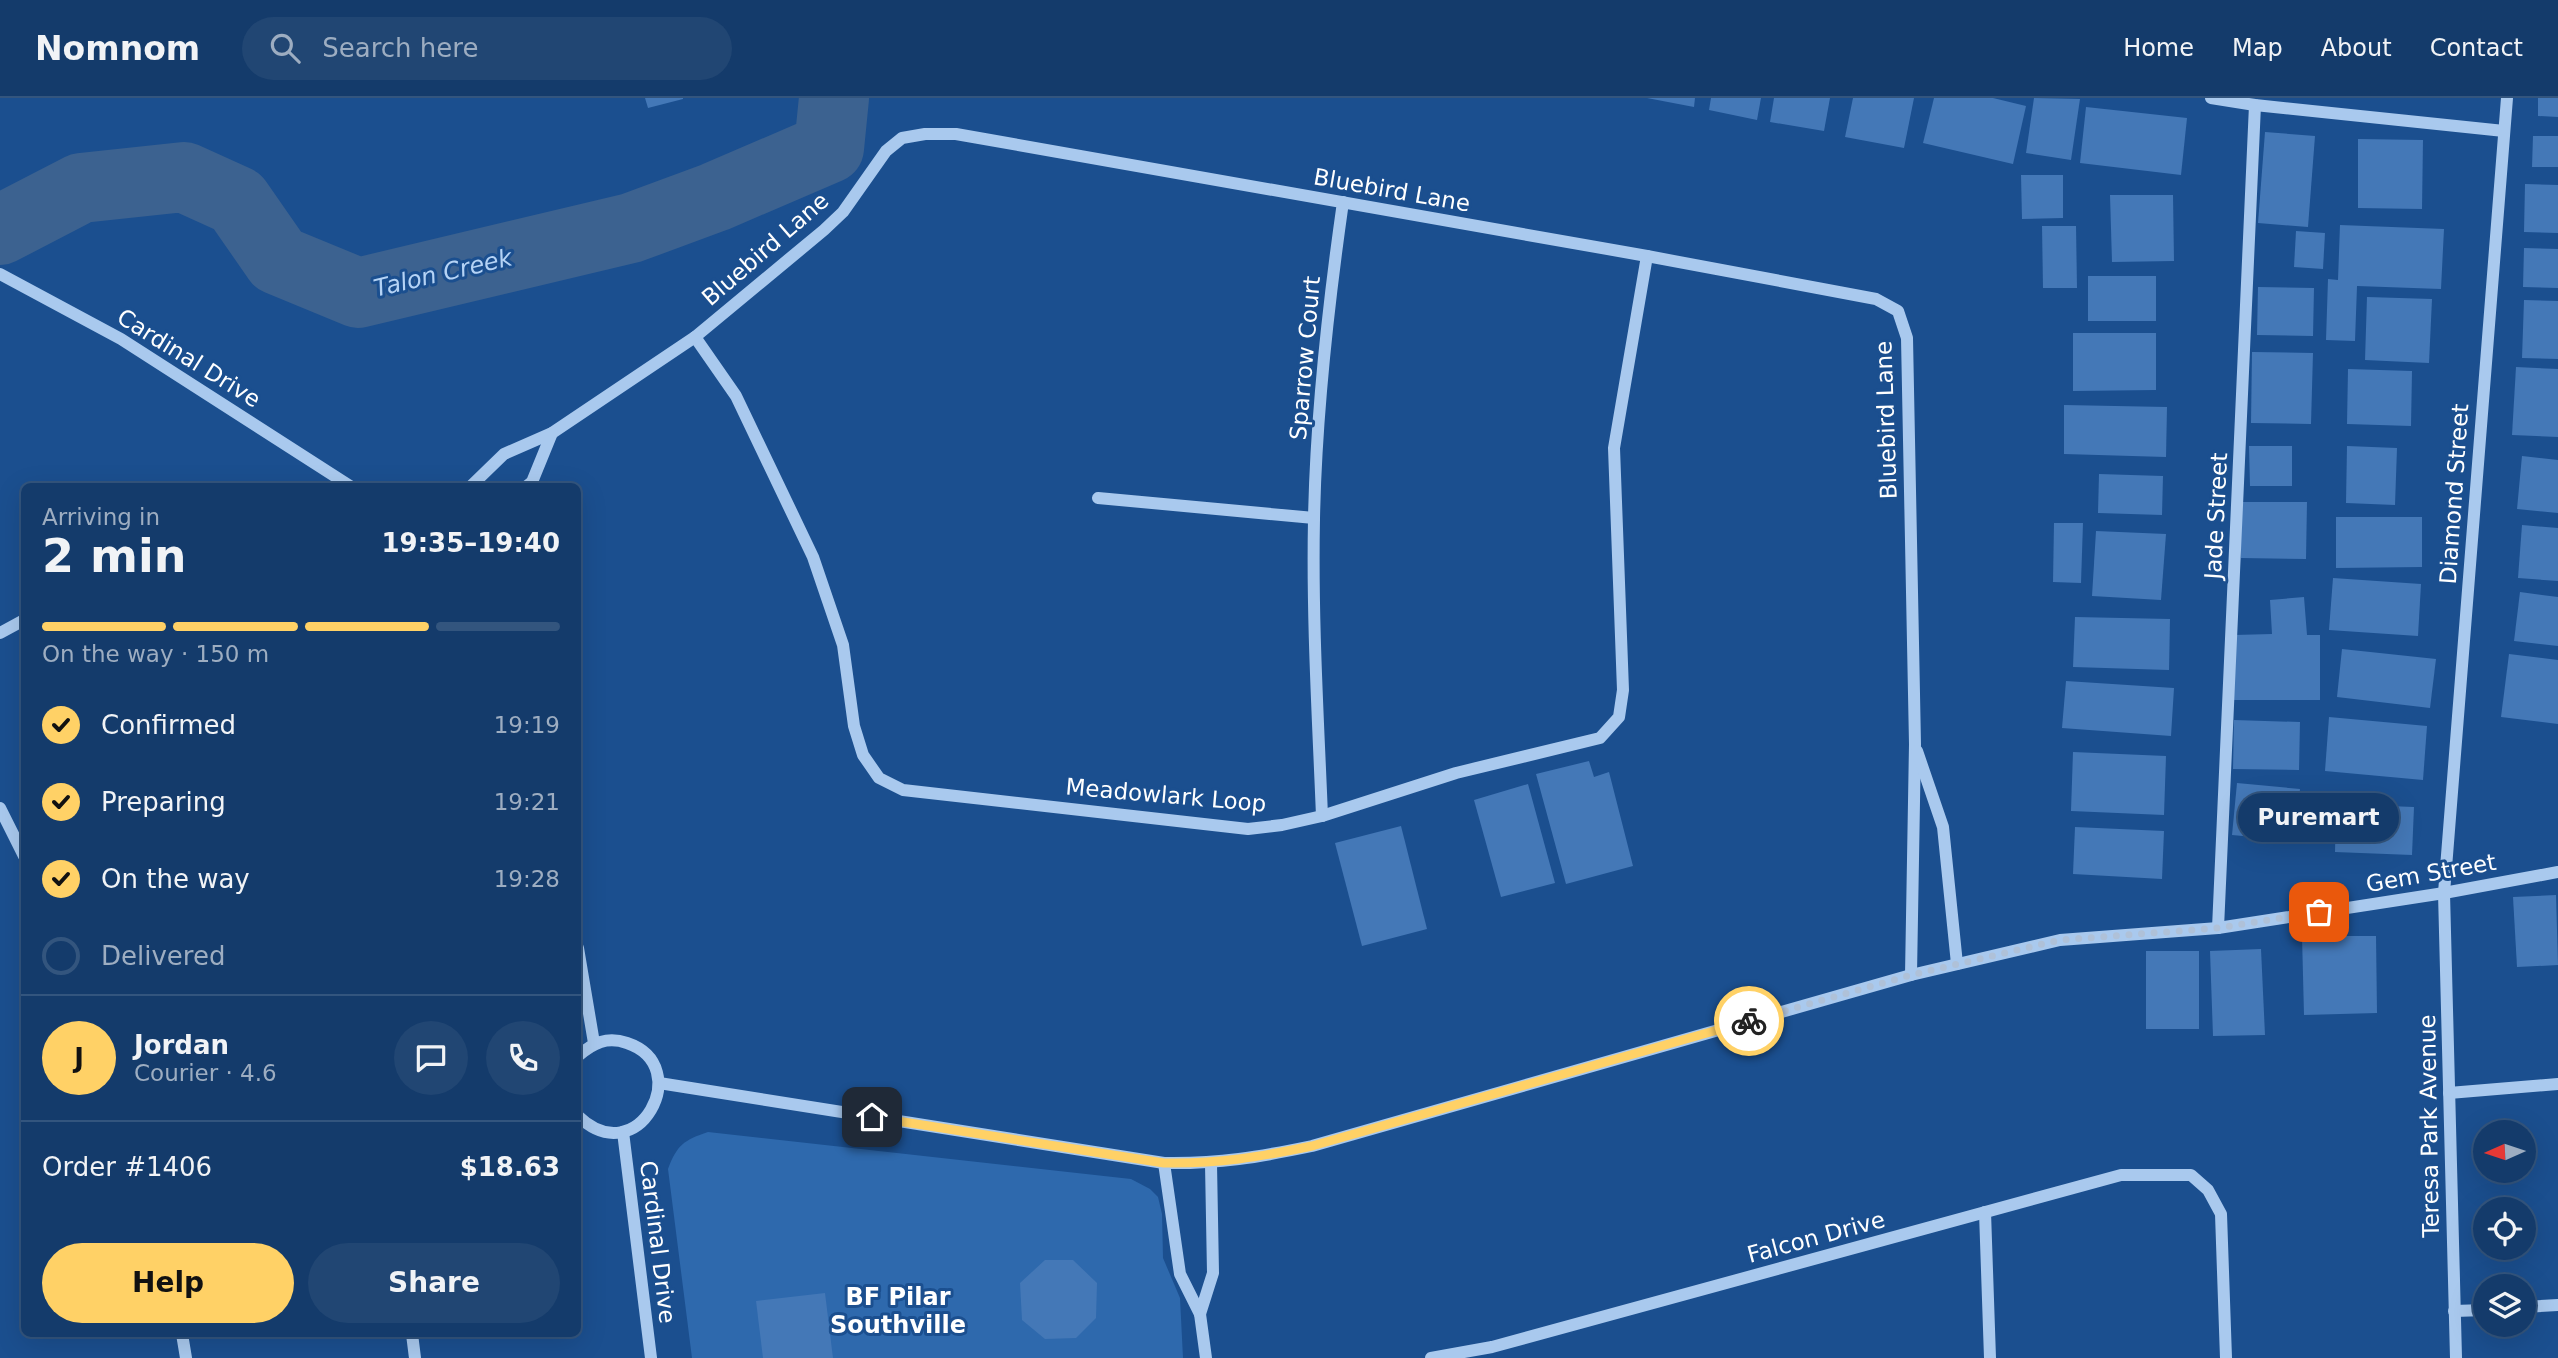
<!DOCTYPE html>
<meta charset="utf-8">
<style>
body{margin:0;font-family:"DejaVu Sans",sans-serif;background:#214673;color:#f1f3f6;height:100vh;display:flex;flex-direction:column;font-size:26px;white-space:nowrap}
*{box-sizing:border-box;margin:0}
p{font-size:23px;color:#9dadc1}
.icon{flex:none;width:38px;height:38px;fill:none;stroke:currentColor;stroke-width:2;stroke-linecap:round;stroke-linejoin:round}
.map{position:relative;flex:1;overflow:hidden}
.details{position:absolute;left:21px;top:385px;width:560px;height:854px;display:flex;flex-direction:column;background:#143b6b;border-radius:10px;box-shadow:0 7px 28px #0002,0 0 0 2px #33557e}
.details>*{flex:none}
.needle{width:46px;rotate:267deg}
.controls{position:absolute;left:2473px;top:1022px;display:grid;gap:14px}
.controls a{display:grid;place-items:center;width:63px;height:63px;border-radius:50%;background:#143b6b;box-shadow:0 7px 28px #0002,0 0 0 2px #33557e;font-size:35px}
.pin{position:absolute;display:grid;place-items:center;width:60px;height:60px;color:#fff;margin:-30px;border-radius:14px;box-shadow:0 4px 10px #0006}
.courier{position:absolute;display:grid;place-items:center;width:70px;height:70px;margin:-35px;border:5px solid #ffd166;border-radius:50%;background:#fff;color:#222;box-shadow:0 2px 9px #0007}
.bubble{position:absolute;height:49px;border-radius:24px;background:#143b6b;box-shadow:0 7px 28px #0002,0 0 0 2px #33557e;font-size:23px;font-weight:800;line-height:49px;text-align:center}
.head em{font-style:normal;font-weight:800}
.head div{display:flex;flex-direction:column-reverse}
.head{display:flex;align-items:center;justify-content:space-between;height:119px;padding:0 21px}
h1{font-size:46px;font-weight:800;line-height:52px}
.bar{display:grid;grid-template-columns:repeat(4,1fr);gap:10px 7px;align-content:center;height:84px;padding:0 21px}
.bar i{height:9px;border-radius:5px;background:#33557e}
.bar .active{background:#ffd166}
.bar p{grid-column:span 4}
.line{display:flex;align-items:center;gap:18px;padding:0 21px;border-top:2px solid #33557e}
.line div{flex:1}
.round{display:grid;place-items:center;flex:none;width:74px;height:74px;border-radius:37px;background:#214673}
ol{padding:0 21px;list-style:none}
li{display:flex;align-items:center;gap:21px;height:77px}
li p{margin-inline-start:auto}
li .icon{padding:7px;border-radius:50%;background:#ffd166;color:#111;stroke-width:4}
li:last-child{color:#9dadc1}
li i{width:38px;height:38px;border:4px solid #33557e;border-radius:50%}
.cta{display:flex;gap:14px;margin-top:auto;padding:14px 21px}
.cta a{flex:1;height:80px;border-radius:42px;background:#ffd166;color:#111;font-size:28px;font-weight:800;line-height:80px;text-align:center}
.cta a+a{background:#214673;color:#f1f3f6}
header{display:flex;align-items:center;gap:42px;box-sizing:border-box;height:98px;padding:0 35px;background:#143b6b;border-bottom:2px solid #33557e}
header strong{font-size:33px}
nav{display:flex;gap:38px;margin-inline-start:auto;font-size:24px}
.search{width:490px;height:63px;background:#214673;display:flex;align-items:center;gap:18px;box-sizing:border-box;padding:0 24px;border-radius:38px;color:#9dadc1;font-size:26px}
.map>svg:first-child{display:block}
</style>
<header>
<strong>Nomnom</strong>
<div class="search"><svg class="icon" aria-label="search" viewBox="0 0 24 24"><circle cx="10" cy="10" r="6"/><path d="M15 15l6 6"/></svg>Search here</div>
<nav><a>Home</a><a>Map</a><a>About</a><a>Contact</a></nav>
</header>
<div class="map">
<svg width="2558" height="1260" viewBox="0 0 2558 1260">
<rect width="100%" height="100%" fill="#1b4f8f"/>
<path fill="#2e69ad" d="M708,1034l423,47 19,10 8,8 4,17 1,44 17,40 3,60h-491l-24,-189c9,-24 16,-29 40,-37z"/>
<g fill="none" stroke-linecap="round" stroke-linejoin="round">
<polyline stroke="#3c6290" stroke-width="70" points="0,132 81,90 184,79 237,103 278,162 358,195 631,130 715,99 829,50 834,0"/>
</g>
<g fill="#4478b7">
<polygon points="645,0 683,0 683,1 648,10"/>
<polygon points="1647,0 1695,0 1694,9"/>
<polygon points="1711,0 1761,0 1757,22 1709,12"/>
<polygon points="1774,0 1830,0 1824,33 1770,24"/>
<polygon points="1853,0 1914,0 1904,50 1845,39"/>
<polygon points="1934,0 1993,0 2026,8 2013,66 1923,45"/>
<polygon points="2034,0 2080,1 2071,62 2026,55"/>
<polygon points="2538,0 2558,0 2558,19 2538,18"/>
<polygon points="2086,9 2187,20 2181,77 2080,65"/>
<polygon points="2265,34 2315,38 2308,129 2258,125"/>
<polygon points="2533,38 2558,38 2558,69 2532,69"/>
<polygon points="2358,41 2423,42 2422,111 2358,110"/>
<polygon points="2021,77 2063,77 2063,120 2022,121"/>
<polygon points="2525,86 2558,87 2558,135 2524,134"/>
<polygon points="2110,97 2173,97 2174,163 2112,164"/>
<polygon points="2340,127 2444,131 2441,191 2357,188 2355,243 2326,242 2328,181 2338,182"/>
<polygon points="2042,128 2076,128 2077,190 2043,190"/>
<polygon points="2296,133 2325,135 2323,171 2294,169"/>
<polygon points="2524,150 2558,151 2558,190 2523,189"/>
<rect x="2088" y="178" width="68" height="45"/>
<polygon points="2258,189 2314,190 2313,238 2257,237"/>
<polygon points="2367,199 2432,201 2429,265 2365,262"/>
<polygon points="2524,202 2558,203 2558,261 2522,260"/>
<polygon points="2073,235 2156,235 2156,292 2073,293"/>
<polygon points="2252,254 2313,255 2311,326 2251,325"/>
<polygon points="2516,269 2558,271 2558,339 2512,337"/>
<polygon points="2348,271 2412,273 2411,328 2347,326"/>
<polygon points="2064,307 2167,309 2166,359 2064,356"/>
<polygon points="2249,348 2292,348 2292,388 2250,388"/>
<polygon points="2347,348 2397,350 2395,407 2346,405"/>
<polygon points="2522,358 2558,362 2558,415 2517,411"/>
<polygon points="2099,376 2163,378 2162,417 2098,415"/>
<polygon points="2241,404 2307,404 2306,461 2241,460"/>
<polygon points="2336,419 2422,419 2422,469 2336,470"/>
<polygon points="2054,425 2083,425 2081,485 2053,484"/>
<polygon points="2522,427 2558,430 2558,483 2518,480"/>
<polygon points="2096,433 2166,436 2161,502 2092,498"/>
<polygon points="2333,480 2421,486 2418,538 2329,532"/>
<polygon points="2520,494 2558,499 2558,548 2514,543"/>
<polygon points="2304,499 2307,537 2320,537 2320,602 2234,602 2234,537 2272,536 2270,502"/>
<polygon points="2075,519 2170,521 2169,572 2073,569"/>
<polygon points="2342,551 2436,561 2430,610 2337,599"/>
<polygon points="2509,556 2558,562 2558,626 2501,619"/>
<polygon points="2066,583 2174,590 2171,638 2062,630"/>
<polygon points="2329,619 2427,628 2423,682 2325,673"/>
<polygon points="2234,622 2300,624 2299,672 2233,671"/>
<polygon points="2073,654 2166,658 2164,717 2071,713"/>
<polygon points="1589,663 1594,679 1609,674 1633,768 1566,786 1536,676"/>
<polygon points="2237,685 2300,691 2295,743 2232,737"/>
<polygon points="1528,686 1555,785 1501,799 1474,702"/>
<polygon points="2336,706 2414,709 2412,757 2335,754"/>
<polygon points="1401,728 1427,831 1362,848 1335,745"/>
<polygon points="2075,729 2164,733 2162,781 2073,776"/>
<polygon points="2556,797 2558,867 2517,869 2513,799"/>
<polygon points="2302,838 2376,838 2377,915 2304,917"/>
<polygon points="2261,851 2265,937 2213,938 2210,853"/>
<rect x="2146" y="853" width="53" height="78"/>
<polygon points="1045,1162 1073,1162 1097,1185 1096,1220 1076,1240 1045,1241 1022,1222 1020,1185"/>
<polygon points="825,1195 833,1260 763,1260 756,1203"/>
</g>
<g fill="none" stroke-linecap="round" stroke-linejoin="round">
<g stroke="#a9c9ee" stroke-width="12">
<polyline points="2211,0 2255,7 2504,33"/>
<polyline points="0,176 121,241 350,388"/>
<polyline points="695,239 736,298 813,459 843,547 854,628 863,657 879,680 903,692 1248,731 1282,727 1322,718 1456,675 1600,640 1619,619 1623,592 1614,350 1647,158"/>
<polyline points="471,388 504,356 552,335 695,239 824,132 843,114 886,53 902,40 925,36 956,36 1647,158 1876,201 1898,213 1907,240 1915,646 1911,877"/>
<polyline points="527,388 532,384 552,335"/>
<polyline points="1098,400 1314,420"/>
<polyline points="0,535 24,522"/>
<polyline points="1917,653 1943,729 1957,866"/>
<polyline points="0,710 24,758"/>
<path d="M1322,718c-4,-99 -10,-198 -8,-297 2,-106 14,-212 29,-317"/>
<polyline points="2218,830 2255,7"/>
<polyline points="578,850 594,945"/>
<path d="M578,958c15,-13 29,-20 49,-13 69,23 11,131 -49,73"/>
<path d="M659,985l505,80c55,1 95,-6 148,-17l599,-171 149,-35 158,-12 226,-35 114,-21"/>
<polyline points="2449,995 2558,986"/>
<polyline points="623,1034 651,1260"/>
<polyline points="1164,1065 1180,1176 1200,1216 1206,1260"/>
<polyline points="1985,1114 1990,1260"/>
<polyline points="2524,1209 2558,1207"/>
<polyline points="2454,1213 2485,1212"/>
<polyline points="1200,1216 1213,1175 1211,1066"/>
<polyline points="182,1236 186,1260"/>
<polyline points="412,1236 415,1260"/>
<polyline points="1431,1260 1492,1249 2121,1077 2191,1077 2208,1092 2221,1116 2226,1260"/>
<polyline points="2456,1260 2444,795 2507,0"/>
</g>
</g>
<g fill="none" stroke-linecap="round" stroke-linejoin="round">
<polyline stroke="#afc1d8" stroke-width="7" stroke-dasharray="0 12.6" points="1749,923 1911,877 2060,842 2218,830 2319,814"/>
<path stroke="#ffd166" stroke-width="9" d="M872,1019l292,46c55,1 95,-6 148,-17l437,-125"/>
</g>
<g text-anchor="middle" stroke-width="6" stroke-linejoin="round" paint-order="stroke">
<g font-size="23" fill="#fff" stroke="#1b4f8f">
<text transform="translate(1392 92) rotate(10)" y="8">Bluebird Lane</text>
<text transform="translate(765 151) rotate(-41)" y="8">Bluebird Lane</text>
<text transform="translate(189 260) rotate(32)" y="8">Cardinal Drive</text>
<text transform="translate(1305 260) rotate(-85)" y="8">Sparrow Court</text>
<text transform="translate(1886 322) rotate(-92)" y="8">Bluebird Lane</text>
<text transform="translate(2454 396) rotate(-86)" y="8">Diamond Street</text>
<text transform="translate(2216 418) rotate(-87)" y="8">Jade Street</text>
<text transform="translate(1166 697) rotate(5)" y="8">Meadowlark Loop</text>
<text transform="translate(2431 775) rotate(-10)" y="8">Gem Street</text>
<text transform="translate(2429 1028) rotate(-91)" y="8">Teresa Park Avenue</text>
<text transform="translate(1816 1139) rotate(-15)" y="8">Falcon Drive</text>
<text transform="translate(658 1144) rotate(83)" y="8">Cardinal Drive</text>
</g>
<g font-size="24" font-style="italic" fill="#b5d3f5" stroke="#1b4f8f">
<text transform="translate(443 175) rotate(-13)" y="8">Talon Creek</text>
</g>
<g font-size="24" font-weight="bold" fill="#fff" stroke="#1b4f8f">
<text x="898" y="1207">BF Pilar<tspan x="898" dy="28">Southville</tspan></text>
</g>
</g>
</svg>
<div class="controls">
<a><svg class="needle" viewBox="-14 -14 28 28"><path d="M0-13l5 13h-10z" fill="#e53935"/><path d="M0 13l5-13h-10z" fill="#9dadc1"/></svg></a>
<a><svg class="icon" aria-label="locate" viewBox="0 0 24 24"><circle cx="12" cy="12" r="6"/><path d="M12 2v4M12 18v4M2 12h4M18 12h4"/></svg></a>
<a><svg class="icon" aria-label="layers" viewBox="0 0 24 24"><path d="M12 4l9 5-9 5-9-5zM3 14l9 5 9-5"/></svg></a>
</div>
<div class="pin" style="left:2319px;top:814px;background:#ea580c"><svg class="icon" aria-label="bag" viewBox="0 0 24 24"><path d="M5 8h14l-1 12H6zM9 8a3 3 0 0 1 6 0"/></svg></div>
<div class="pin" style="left:872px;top:1019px;background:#1f2937"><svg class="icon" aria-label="home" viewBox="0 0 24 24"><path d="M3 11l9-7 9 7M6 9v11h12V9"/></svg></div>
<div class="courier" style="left:1749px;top:923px"><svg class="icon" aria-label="bike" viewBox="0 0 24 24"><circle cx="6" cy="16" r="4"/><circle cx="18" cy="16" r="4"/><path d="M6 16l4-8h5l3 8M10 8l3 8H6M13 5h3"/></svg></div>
<div class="bubble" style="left:2238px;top:695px;width:161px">Puremart</div>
<section class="details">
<div class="head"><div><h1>2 min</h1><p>Arriving in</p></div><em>19:35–19:40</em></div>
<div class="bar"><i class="active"></i><i class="active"></i><i class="active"></i><i></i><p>On the way · 150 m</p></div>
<ol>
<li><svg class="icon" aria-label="check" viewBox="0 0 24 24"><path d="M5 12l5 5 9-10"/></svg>Confirmed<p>19:19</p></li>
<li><svg class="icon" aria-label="check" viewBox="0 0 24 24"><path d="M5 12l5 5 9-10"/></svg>Preparing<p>19:21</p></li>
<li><svg class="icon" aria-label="check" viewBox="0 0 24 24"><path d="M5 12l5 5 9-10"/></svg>On the way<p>19:28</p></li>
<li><i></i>Delivered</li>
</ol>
<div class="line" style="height:126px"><b class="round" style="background:#ffd166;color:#111">J</b><div><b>Jordan</b><p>Courier · 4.6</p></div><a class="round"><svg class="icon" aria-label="chat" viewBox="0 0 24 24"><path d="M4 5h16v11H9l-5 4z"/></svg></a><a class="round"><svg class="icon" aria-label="phone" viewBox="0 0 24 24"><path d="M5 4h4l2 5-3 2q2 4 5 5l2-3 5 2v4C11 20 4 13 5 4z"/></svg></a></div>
<div class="line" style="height:91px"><div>Order #1406</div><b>$18.63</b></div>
<div class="cta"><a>Help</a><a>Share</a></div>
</section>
</div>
